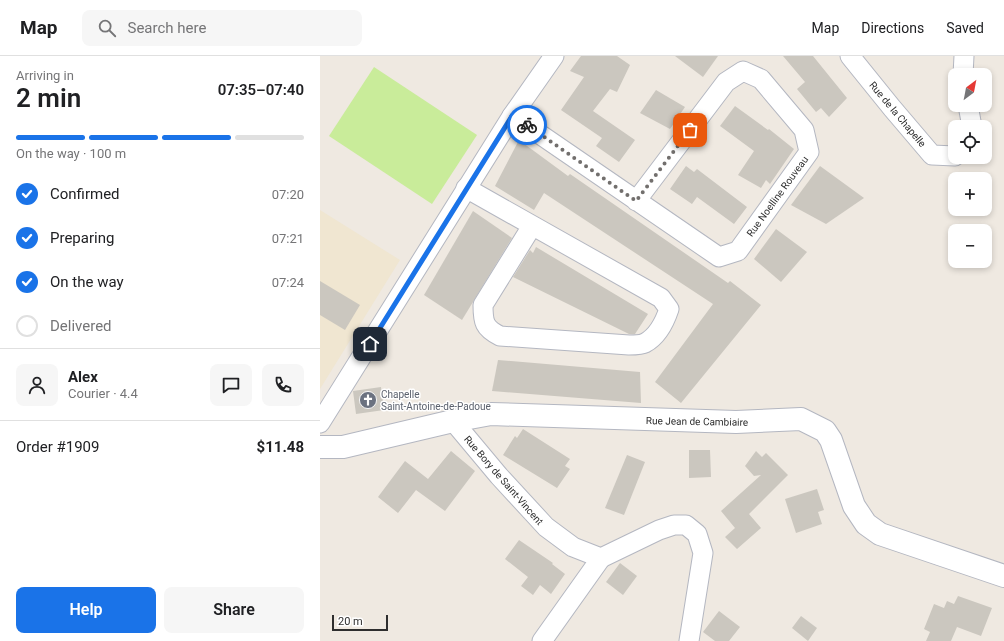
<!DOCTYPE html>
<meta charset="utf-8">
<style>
body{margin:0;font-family:Roboto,sans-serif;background:#f6f6f6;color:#202124;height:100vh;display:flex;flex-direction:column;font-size:15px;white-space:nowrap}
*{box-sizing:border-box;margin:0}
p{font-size:13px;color:#757577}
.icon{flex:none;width:22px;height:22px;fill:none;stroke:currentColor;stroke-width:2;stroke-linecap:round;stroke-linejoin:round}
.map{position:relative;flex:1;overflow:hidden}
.panel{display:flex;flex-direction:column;background:#fff;width:320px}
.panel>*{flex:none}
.needle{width:26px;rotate:32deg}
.controls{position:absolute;left:628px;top:12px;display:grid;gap:8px}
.controls a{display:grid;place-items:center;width:44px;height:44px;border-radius:8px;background:#fff;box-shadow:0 2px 6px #0003;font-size:20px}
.scale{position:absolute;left:12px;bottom:10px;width:56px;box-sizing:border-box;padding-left:4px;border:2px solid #2e2e2e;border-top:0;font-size:11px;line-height:14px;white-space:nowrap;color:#2e2e2e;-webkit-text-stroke:3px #fff;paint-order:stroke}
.pin{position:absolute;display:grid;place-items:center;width:34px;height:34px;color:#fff;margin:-17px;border-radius:8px;box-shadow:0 2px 6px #0006}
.courier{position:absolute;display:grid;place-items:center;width:40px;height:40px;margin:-20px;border:3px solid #1a73e8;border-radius:50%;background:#fff;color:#222;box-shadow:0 1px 5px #0007}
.overview em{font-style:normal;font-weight:600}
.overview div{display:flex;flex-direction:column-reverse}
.overview{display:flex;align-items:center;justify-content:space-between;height:68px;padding:0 16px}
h1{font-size:26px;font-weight:600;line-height:30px}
.bar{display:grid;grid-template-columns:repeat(4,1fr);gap:6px 4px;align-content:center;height:48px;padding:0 16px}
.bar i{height:5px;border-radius:3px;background:#e0e0e0}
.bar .active{background:#1a73e8}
.bar p{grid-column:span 4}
.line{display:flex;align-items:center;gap:10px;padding:0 16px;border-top:1px solid #e0e0e0}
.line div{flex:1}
.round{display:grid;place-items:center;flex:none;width:42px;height:42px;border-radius:8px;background:#f6f6f6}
ol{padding:0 16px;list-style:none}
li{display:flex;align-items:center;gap:12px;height:44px}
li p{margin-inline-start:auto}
li .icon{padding:4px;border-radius:50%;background:#1a73e8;color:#fff;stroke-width:4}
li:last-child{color:#757577}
li i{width:22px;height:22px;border:2px solid #e0e0e0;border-radius:50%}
.primary-button{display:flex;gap:8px;margin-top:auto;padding:8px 16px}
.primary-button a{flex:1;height:46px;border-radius:8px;background:#1a73e8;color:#fff;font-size:16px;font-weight:600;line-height:46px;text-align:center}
.primary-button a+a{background:#f6f6f6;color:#202124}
header{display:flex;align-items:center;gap:24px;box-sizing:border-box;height:56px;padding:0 20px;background:#fff;border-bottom:1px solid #e0e0e0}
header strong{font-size:19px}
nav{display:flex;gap:22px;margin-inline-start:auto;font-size:14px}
.search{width:280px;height:36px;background:#f6f6f6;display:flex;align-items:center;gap:10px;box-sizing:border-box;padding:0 14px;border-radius:8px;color:#757577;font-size:15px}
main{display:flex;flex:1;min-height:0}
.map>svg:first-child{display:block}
</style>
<header>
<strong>Map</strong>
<div class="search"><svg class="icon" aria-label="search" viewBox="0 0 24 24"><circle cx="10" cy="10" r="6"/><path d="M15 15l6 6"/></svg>Search here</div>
<nav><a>Map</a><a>Directions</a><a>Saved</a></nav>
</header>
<main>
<section class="panel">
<div class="overview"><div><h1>2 min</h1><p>Arriving in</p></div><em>07:35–07:40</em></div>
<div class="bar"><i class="active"></i><i class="active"></i><i class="active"></i><i></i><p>On the way · 100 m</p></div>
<ol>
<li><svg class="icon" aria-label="check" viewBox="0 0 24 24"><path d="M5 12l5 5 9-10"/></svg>Confirmed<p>07:20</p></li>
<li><svg class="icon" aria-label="check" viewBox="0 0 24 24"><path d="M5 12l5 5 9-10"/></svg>Preparing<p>07:21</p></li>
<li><svg class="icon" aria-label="check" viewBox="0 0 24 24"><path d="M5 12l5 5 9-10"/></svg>On the way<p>07:24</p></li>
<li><i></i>Delivered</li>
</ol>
<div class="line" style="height:72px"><a class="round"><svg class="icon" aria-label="person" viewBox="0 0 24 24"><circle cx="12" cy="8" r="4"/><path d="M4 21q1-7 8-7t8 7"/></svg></a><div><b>Alex</b><p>Courier · 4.4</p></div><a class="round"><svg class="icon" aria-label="chat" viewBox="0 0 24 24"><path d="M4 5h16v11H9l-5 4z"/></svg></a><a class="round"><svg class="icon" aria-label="phone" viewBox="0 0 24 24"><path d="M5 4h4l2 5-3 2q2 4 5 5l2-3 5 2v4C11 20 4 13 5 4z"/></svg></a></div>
<div class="line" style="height:52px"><div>Order #1909</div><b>$11.48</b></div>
<div class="primary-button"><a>Help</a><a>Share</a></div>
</section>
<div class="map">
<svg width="684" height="585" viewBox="0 0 684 585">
<rect width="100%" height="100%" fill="#efe9e1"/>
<polygon fill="#f0e6d1" points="0,154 80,204 0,333"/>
<polygon fill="#c9ec9a" points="54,11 157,79 112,148 9,80"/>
<g fill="#cbc7bf">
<polygon points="261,0 297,0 310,9 297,36 290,33 273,55 315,84 299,106 276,90 282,82 241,54 264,21 250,15"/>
<polygon points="355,0 398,0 383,21"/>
<polygon points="463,0 493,0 527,42 509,61 501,52 496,56 477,33 485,26"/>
<polygon points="336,34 365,51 350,73 320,57"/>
<polygon points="415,50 448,74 449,73 474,93 450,128 446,124 441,132 418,119 434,95 400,70"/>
<polygon points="199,84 248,120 250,118 408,227 410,225 441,249 361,347 335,326 393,248 224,137 214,154 175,130"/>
<polygon points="366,110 374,116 377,113 427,151 414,168 377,141 372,148 350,133"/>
<polygon points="500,110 544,142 506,168 471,149"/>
<polygon points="153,155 192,182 142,264 104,239"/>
<polygon points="456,173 487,196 461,226 434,203"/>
<polygon points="216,191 328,258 315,278 309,278 193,221 210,194 213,197"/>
<polygon points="0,225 40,249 25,274 0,259"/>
<polygon points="178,304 320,316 321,347 172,335"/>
<polygon points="61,331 64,354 36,358 33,335"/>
<polygon points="203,373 250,403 245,410 250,413 237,432 183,399 195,380 197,382"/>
<polygon points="369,394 390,394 391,421 369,422"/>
<polygon points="131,395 155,415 125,455 96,434 78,457 58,441 85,405 108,423"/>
<polygon points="436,395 442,401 446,397 468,419 429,458 441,472 417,493 405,481 415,472 401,455 441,419 434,420 425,410"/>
<polygon points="307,399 325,406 304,459 285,452"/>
<polygon points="497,433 504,454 498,456 502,468 476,477 465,443"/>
<polygon points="199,484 233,507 232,508 245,518 231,538 220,529 213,539 201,530 208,521 185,503"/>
<polygon points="300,507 317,520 303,539 286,526"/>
<polygon points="638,540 672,552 661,580 637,571 631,585 606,585 610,576 604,573 614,548 624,552 627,545 634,548"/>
<polygon points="399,555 420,571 409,585 395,585 383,576"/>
<polygon points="481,560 497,572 488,585 472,572"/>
</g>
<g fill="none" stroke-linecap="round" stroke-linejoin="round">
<g stroke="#b4b7c1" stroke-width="21">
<g id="minor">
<polyline points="530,0 572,52 612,99 635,100"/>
<polyline points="643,19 644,0"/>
<polyline points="648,49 652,71"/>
<polyline points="192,60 202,66 399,201 418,195 489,96 484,74 441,23 423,15 406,26 316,145"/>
<path d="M146,132l195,110 8,11c-4,12 -11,27 -24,34 -4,2 -11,2 -16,2l-129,-9c-16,-8 -17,-14 -17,-31l49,-79"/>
<polyline points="133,365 179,420 226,471 253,491 281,502 339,474 354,469 366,469 377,478 383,497 369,585"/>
<polyline points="0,367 192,60 234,0"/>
<polyline points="222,585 281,502"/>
</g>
</g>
<g stroke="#b4b7c1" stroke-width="24">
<polyline id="secondary" points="0,391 23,391 133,365 171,358 416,366 481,363 505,375 511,384 534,450 546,468 560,478 684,520"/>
</g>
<use href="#minor" stroke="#fff" stroke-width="19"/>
<use href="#secondary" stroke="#fff" stroke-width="22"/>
</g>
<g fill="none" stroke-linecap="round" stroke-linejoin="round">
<polyline stroke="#726f6d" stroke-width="4" stroke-dasharray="0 7.2" points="207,69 316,145 370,74"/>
<polyline stroke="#1a73e8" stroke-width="5" points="50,288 192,60 207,69"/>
</g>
<defs>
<g id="church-disc" transform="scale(0.9)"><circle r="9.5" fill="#6b7280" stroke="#fff"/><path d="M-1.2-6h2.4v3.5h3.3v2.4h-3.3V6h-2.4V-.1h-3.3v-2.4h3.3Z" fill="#fff"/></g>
</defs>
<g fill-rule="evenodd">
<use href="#church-disc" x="48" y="344"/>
</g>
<g text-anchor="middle" stroke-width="3" stroke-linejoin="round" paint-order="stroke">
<g font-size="10" fill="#2e2e2e" stroke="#fff">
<text transform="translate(578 58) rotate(50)" y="4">Rue de la Chapelle</text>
<text transform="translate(457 140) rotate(-54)" y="4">Rue Noelline Rouveau</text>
<text transform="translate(377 365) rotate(1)" y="4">Rue Jean de Cambiaire</text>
<text transform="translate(184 424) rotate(49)" y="4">Rue Bory de Saint-Vincent</text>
</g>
<g font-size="10" fill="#5b616d" stroke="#fff" text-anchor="start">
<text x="61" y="342">Chapelle<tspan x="61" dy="12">Saint-Antoine-de-Padoue</tspan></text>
</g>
</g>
</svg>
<div class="controls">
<a><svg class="needle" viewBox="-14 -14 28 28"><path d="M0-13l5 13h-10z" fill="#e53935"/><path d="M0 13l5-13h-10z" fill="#757577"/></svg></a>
<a><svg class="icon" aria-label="locate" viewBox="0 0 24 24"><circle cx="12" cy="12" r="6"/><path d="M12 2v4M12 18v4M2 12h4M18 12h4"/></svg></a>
<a>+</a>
<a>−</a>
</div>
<div class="scale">20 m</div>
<div class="pin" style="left:370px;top:74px;background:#ea580c"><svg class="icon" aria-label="bag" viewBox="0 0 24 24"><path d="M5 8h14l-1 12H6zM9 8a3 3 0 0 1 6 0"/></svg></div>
<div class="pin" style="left:50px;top:288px;background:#1f2937"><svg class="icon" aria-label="home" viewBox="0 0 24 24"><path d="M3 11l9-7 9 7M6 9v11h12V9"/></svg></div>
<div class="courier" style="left:207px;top:69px"><svg class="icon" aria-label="bike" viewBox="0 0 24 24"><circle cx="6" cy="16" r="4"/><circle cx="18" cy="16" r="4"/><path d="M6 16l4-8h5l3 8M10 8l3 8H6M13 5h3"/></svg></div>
</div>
</main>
